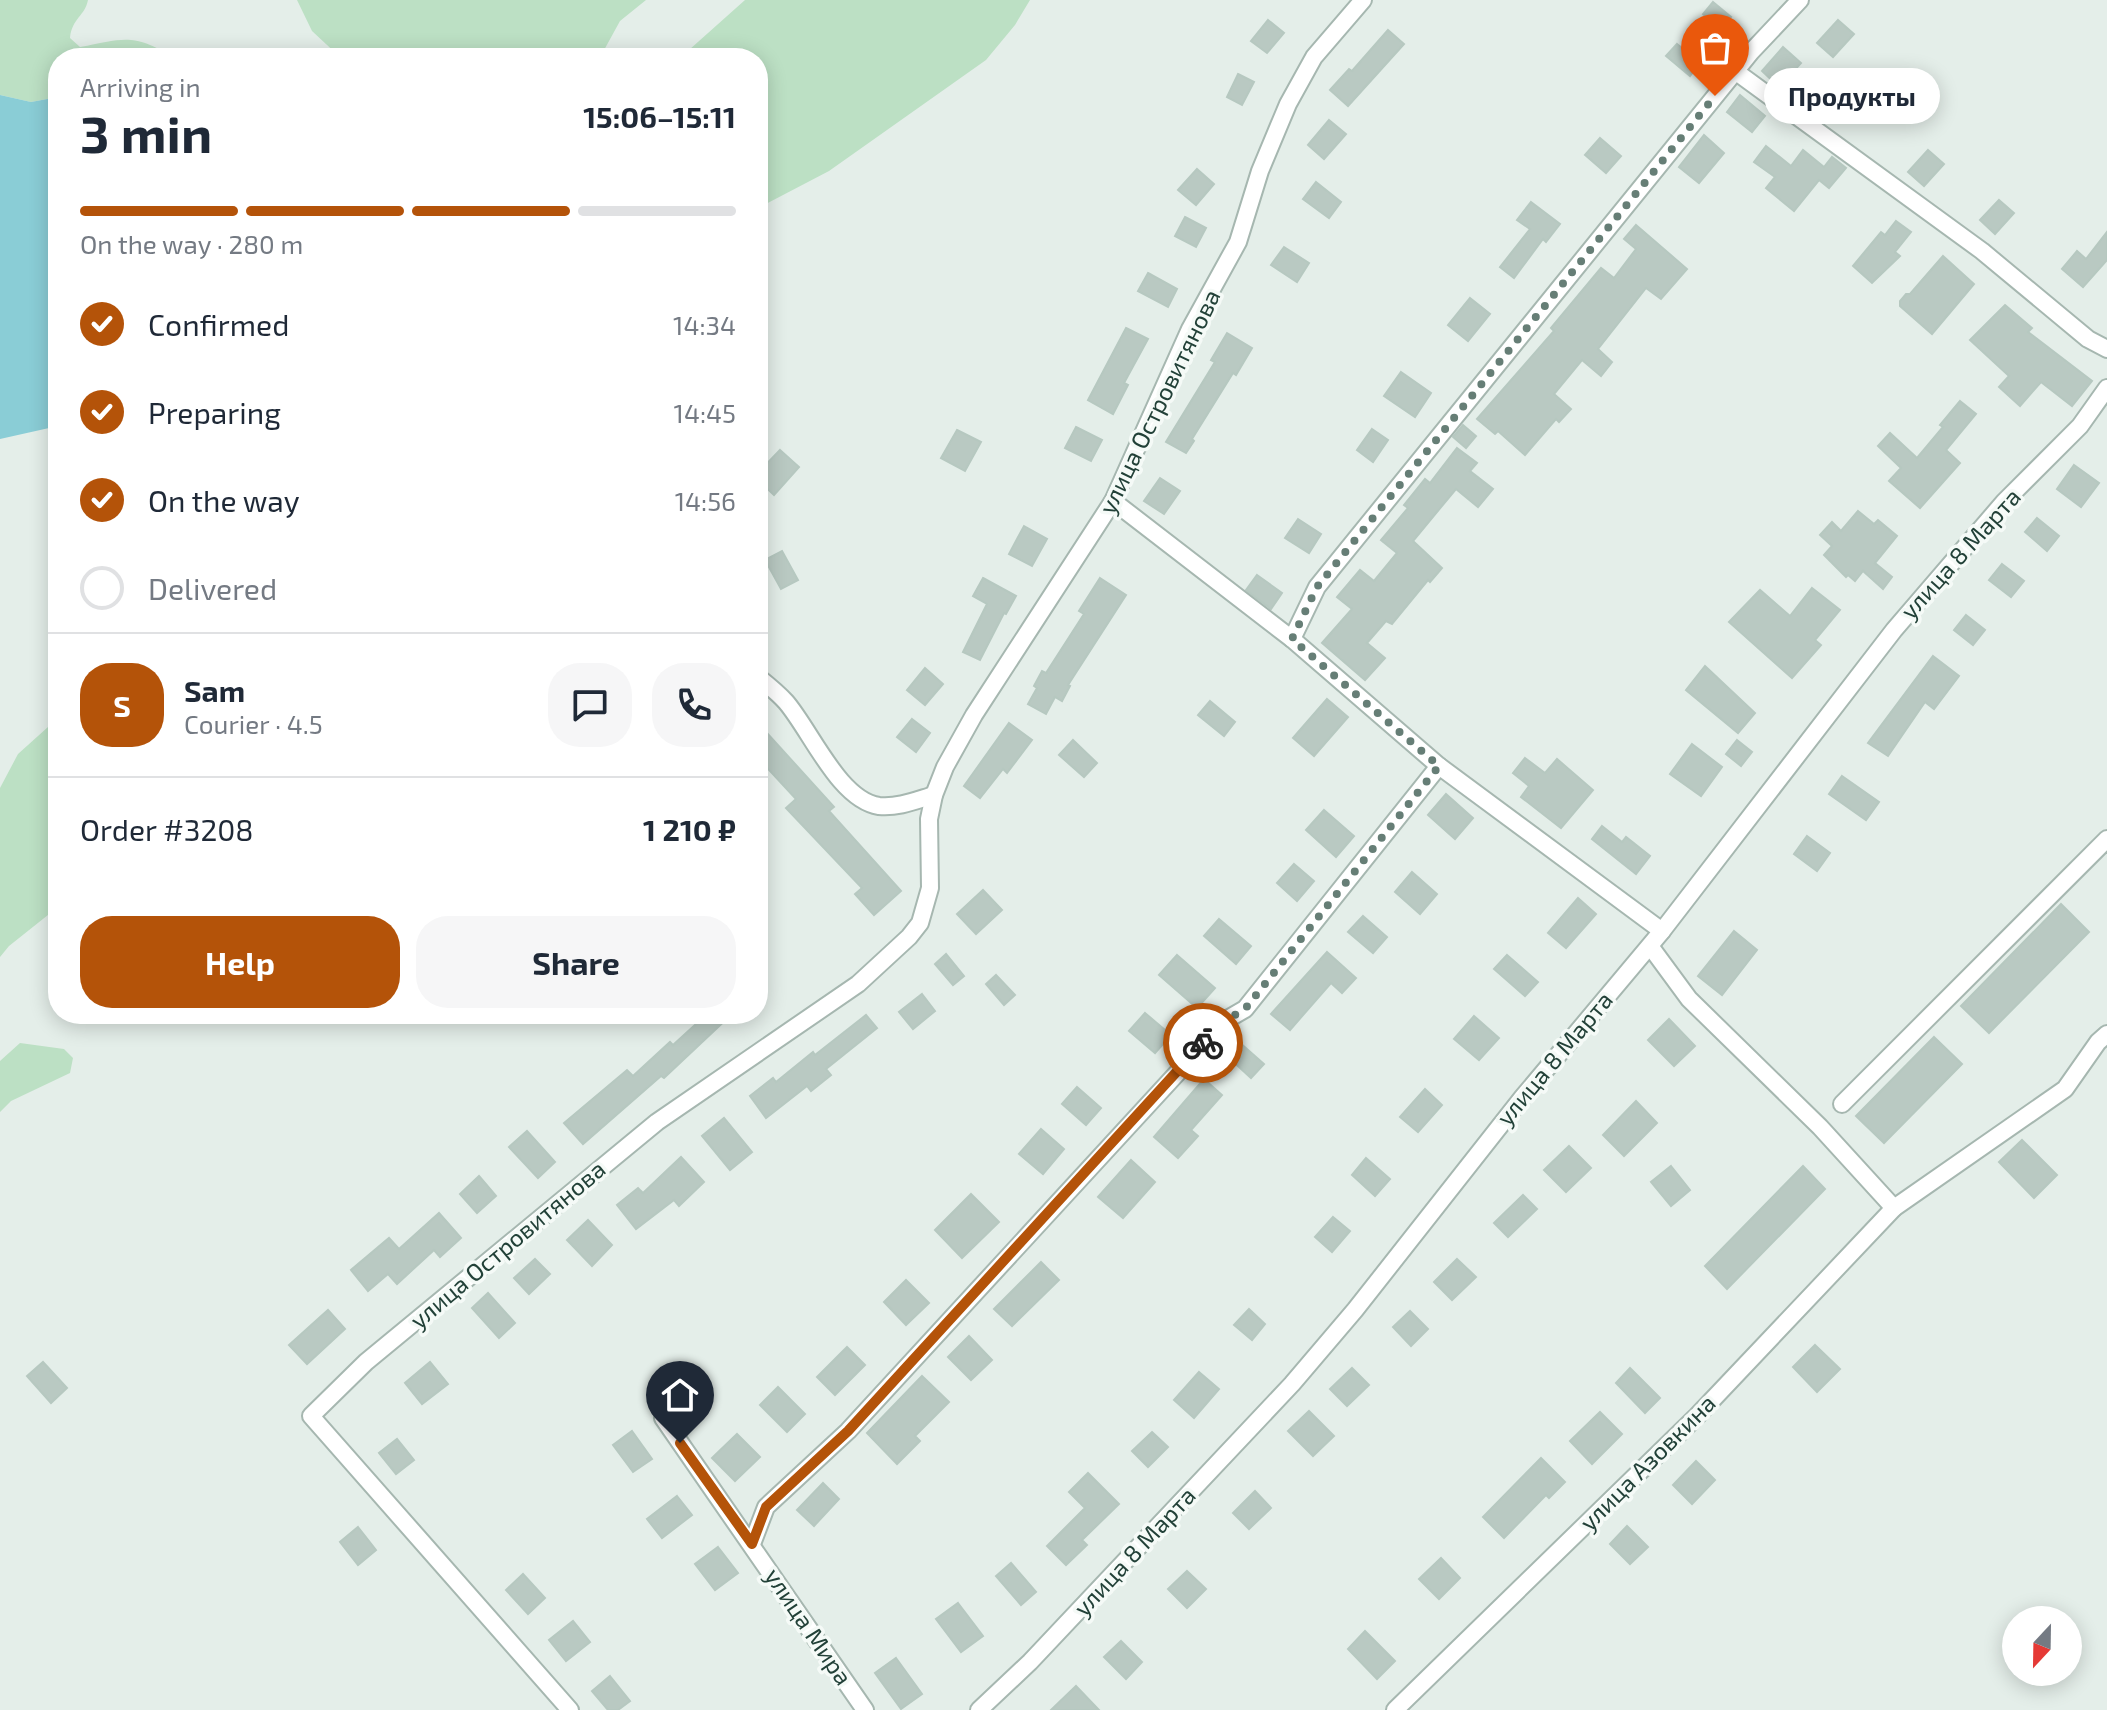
<!DOCTYPE html>
<meta charset="utf-8">
<style>
body{margin:0;font-family:"Exo 2",sans-serif;background:#f6f6f7;color:#1f2937;height:100vh;display:flex;flex-direction:column;font-size:30px;white-space:nowrap}
*{box-sizing:border-box;margin:0}
p{font-size:26px;color:#747a83}
.icon{flex:none;width:44px;height:44px;fill:none;stroke:currentColor;stroke-width:2;stroke-linecap:round;stroke-linejoin:round}
.map{position:relative;flex:1;overflow:hidden}
.details{position:absolute;left:48px;top:48px;width:720px;height:976px;display:flex;flex-direction:column;background:#fff;border-radius:32px;box-shadow:0 4px 20px #0003}
.details>*{flex:none}
.needle{width:52px;rotate:202deg}
.buttons{position:absolute;left:2002px;top:1606px;display:grid;gap:16px}
.buttons a{display:grid;place-items:center;width:80px;height:80px;border-radius:50%;background:#fff;box-shadow:0 4px 20px #0003;font-size:40px}
.pin{position:absolute;display:grid;place-items:center;width:68px;height:68px;color:#fff;margin:-82px -34px;border-radius:50% 50% 50% 0;rotate:-45deg;box-shadow:0 0 8px #0007}
.pin .icon{rotate:45deg}
.courier{position:absolute;display:grid;place-items:center;width:80px;height:80px;margin:-40px;border:6px solid #b45309;border-radius:50%;background:#fff;color:#222;box-shadow:0 2px 10px #0007}
.bubble{position:absolute;height:56px;border-radius:28px;background:#fff;box-shadow:0 4px 20px #0003;font-size:26px;font-weight:700;line-height:56px;text-align:center}
.summary em{font-style:normal;font-weight:700}
.summary div{display:flex;flex-direction:column-reverse}
.summary{display:flex;align-items:center;justify-content:space-between;height:136px;padding:0 32px}
h1{font-size:52px;font-weight:700;line-height:60px}
.bar{display:grid;grid-template-columns:repeat(4,1fr);gap:12px 8px;align-content:center;height:96px;padding:0 32px}
.bar i{height:10px;border-radius:6px;background:#e0e1e3}
.bar .current{background:#b45309}
.bar p{grid-column:span 4}
.line{display:flex;align-items:center;gap:20px;padding:0 32px;border-top:2px solid #e0e1e3}
.line div{flex:1}
.round{display:grid;place-items:center;flex:none;width:84px;height:84px;border-radius:32px;background:#f6f6f7}
ol{padding:0 32px;list-style:none}
li{display:flex;align-items:center;gap:24px;height:88px}
li p{margin-inline-start:auto}
li .icon{padding:8px;border-radius:50%;background:#b45309;color:#fff;stroke-width:4}
li:last-child{color:#747a83}
li i{width:44px;height:44px;border:4px solid #e0e1e3;border-radius:50%}
.button{display:flex;gap:16px;margin-top:auto;padding:16px 32px}
.button a{flex:1;height:92px;border-radius:32px;background:#b45309;color:#fff;font-size:32px;font-weight:700;line-height:92px;text-align:center}
.button a+a{background:#f6f6f7;color:#1f2937}
.map>svg:first-child{display:block}
</style>
<div class="map">
<svg width="2107" height="1710" viewBox="0 0 2107 1710">
<rect width="100%" height="100%" fill="#e4eee9"/>
<g fill="#bce0c4">
<path d="M0,0h88c-3,16 -16,18 -18,38l10,9c43,-8 54,-15 94,11l-43,-2 -73,2v39l-27,5 -31,-7z"/>
<polygon points="297,0 646,0 620,21 603,52 596,58 341,58 312,31"/>
<polygon points="745,0 1030,0 1015,25 986,60 829,171 758,208 758,58 680,58"/>
<polygon points="58,718 58,907 9,946 0,957 0,788 18,754"/>
<polygon points="20,1043 64,1049 73,1058 70,1073 11,1101 0,1112 0,1061"/>
</g>
<polygon fill="#8acdd6" points="0,95 31,102 58,97 58,426 0,439"/>
<g fill="#b9c9c2" stroke="#b6c8c0" stroke-width="2">
<polygon points="1713,2 1731,17 1721,29 1703,14"/>
<polygon points="1268,20 1284,33 1267,53 1251,41"/>
<polygon points="1838,20 1854,34 1833,57 1817,43"/>
<polygon points="1388,30 1404,44 1348,106 1330,90 1349,69 1352,71"/>
<polygon points="1677,44 1700,63 1690,76 1666,56"/>
<polygon points="1783,47 1801,63 1779,87 1762,71"/>
<polygon points="1238,74 1254,82 1242,105 1227,97"/>
<polygon points="1740,95 1765,116 1752,132 1727,112"/>
<polygon points="1329,120 1346,134 1324,159 1308,145"/>
<polygon points="1704,135 1724,153 1699,183 1679,167"/>
<polygon points="1600,138 1621,156 1606,173 1585,155"/>
<polygon points="1766,146 1791,166 1803,150 1824,167 1832,157 1846,168 1829,188 1819,180 1794,211 1766,188 1775,177 1754,162"/>
<polygon points="1928,150 1944,164 1924,186 1908,172"/>
<polygon points="1197,169 1214,184 1196,205 1178,190"/>
<polygon points="1316,182 1341,202 1329,218 1303,199"/>
<polygon points="1999,200 2014,213 1995,234 1980,220"/>
<polygon points="1531,202 1560,224 1546,242 1543,239 1514,278 1500,267 1530,229 1517,220"/>
<polygon points="1185,217 1206,228 1196,247 1175,236"/>
<polygon points="1896,221 1911,232 1895,252 1900,256 1872,283 1853,266 1881,232 1885,235"/>
<polygon points="1636,225 1687,269 1661,299 1646,288 1598,349 1612,362 1601,376 1582,360 1554,394 1571,409 1559,422 1556,419 1525,455 1498,431 1495,434 1477,419 1554,331 1551,328 1601,268 1614,278 1636,249 1624,239"/>
<polygon points="2107,232 2107,260 2083,287 2062,269 2077,251 2086,259"/>
<polygon points="1284,247 1309,263 1297,282 1271,265"/>
<polygon points="1943,256 1974,284 1932,334 1900,306 1900,301 1906,294 1910,294"/>
<polygon points="1148,273 1177,289 1168,307 1138,291"/>
<polygon points="1470,298 1490,314 1468,341 1448,325"/>
<polygon points="2005,305 2032,328 2028,332 2092,381 2072,406 2041,382 2020,406 1999,387 2009,376 1970,340"/>
<polygon points="1126,328 1148,339 1124,383 1128,385 1113,414 1088,400"/>
<polygon points="1227,333 1252,348 1236,375 1233,373 1192,439 1194,441 1186,453 1166,442 1215,362 1211,360"/>
<polygon points="1401,372 1431,393 1415,417 1384,396"/>
<polygon points="1960,401 1976,414 1946,450 1960,463 1920,508 1889,481 1901,468 1878,446 1890,433 1917,458 1943,427 1940,425"/>
<polygon points="1463,425 1476,436 1466,448 1453,437"/>
<polygon points="1076,427 1102,440 1091,461 1065,448"/>
<polygon points="1372,429 1388,440 1373,462 1357,450"/>
<polygon points="957,430 981,442 965,471 941,458"/>
<polygon points="1457,448 1477,463 1470,471 1493,489 1478,507 1456,489 1413,541 1442,568 1430,582 1428,580 1392,624 1386,621 1367,643 1385,658 1365,680 1322,643 1352,609 1337,597 1360,570 1374,581 1397,553 1381,540 1408,508 1404,505 1425,479 1430,483"/>
<polygon points="780,450 799,467 774,495 758,480 758,473"/>
<polygon points="2074,465 2099,483 2081,507 2057,489"/>
<polygon points="1160,478 1180,491 1164,514 1144,501"/>
<polygon points="1858,511 1874,524 1878,520 1897,536 1875,563 1892,577 1883,589 1863,571 1855,581 1848,575 1846,577 1824,555 1832,546 1820,535 1832,522 1841,531"/>
<polygon points="2037,518 2059,536 2047,551 2025,532"/>
<polygon points="1298,519 1321,534 1309,553 1285,538"/>
<polygon points="1024,526 1047,539 1032,566 1009,554"/>
<polygon points="782,551 798,580 781,589 765,560"/>
<polygon points="2002,564 2024,581 2011,597 1989,580"/>
<polygon points="1257,575 1282,593 1271,609 1246,590"/>
<polygon points="983,578 1016,596 1006,614 1004,613 980,660 963,652 987,604 973,596"/>
<polygon points="1100,578 1126,595 1068,685 1070,686 1062,701 1055,697 1046,714 1028,704 1037,688 1034,686 1042,671 1046,673 1084,614 1079,611"/>
<polygon points="1812,588 1840,610 1815,640 1821,645 1792,678 1729,622 1760,590 1790,616"/>
<polygon points="1966,615 1985,630 1973,645 1954,630"/>
<polygon points="1933,656 1959,676 1934,709 1925,702 1888,756 1868,743"/>
<polygon points="1705,666 1755,713 1738,733 1686,690"/>
<polygon points="925,668 943,684 925,705 907,690"/>
<polygon points="1327,699 1348,717 1314,756 1293,738"/>
<polygon points="1210,701 1235,722 1224,736 1198,715"/>
<polygon points="912,719 930,733 916,752 897,737"/>
<polygon points="758,723 834,807 829,811 901,891 874,915 855,894 862,888 786,808 796,799 758,758"/>
<polygon points="1009,723 1032,740 1007,773 1003,769 980,798 964,786"/>
<polygon points="1073,740 1097,763 1084,777 1059,755"/>
<polygon points="1737,740 1752,752 1741,766 1726,754"/>
<polygon points="1692,744 1722,767 1701,796 1670,774"/>
<polygon points="1525,758 1545,773 1557,759 1593,790 1561,828 1521,797 1529,786 1513,773"/>
<polygon points="1842,776 1879,802 1866,820 1829,794"/>
<polygon points="1446,794 1473,818 1455,839 1428,815"/>
<polygon points="1324,810 1354,836 1336,857 1306,830"/>
<polygon points="1602,826 1622,842 1626,837 1650,856 1636,874 1592,839"/>
<polygon points="1807,836 1830,853 1817,871 1794,854"/>
<polygon points="1294,864 1314,881 1297,901 1277,883"/>
<polygon points="1412,872 1437,894 1420,914 1395,892"/>
<polygon points="983,890 1002,910 976,934 957,914"/>
<polygon points="1578,898 1596,914 1566,948 1548,933"/>
<polygon points="2061,904 2089,932 1989,1033 1961,1006"/>
<polygon points="1363,916 1387,937 1373,953 1348,932"/>
<polygon points="1219,919 1251,946 1236,964 1204,936"/>
<polygon points="1734,931 1757,950 1722,995 1698,976"/>
<polygon points="1327,952 1356,978 1342,993 1331,983 1290,1030 1271,1014"/>
<polygon points="946,954 964,976 953,985 935,964"/>
<polygon points="1177,955 1215,988 1197,1008 1159,975"/>
<polygon points="1507,955 1538,982 1525,996 1494,969"/>
<polygon points="996,975 1015,995 1004,1005 986,984"/>
<polygon points="922,994 935,1011 913,1029 899,1012"/>
<polygon points="1145,1013 1171,1035 1155,1053 1129,1031"/>
<polygon points="707,1014 732,1014 664,1078 661,1076 583,1144 564,1123 627,1070 633,1076 670,1042 673,1045"/>
<polygon points="866,1015 877,1028 826,1069 831,1075 811,1091 807,1086 766,1118 750,1096 773,1078 776,1082 813,1052 815,1055"/>
<polygon points="1474,1016 1499,1038 1479,1060 1454,1039"/>
<polygon points="1669,1019 1695,1046 1674,1066 1648,1040"/>
<polygon points="1934,1037 1962,1064 1884,1143 1856,1116"/>
<polygon points="1239,1042 1264,1064 1251,1078 1227,1056"/>
<polygon points="1204,1079 1222,1095 1191,1130 1198,1136 1178,1158 1154,1137"/>
<polygon points="1077,1087 1101,1108 1086,1125 1062,1104"/>
<polygon points="1425,1089 1442,1105 1418,1132 1400,1117"/>
<polygon points="1636,1101 1657,1123 1624,1156 1603,1135"/>
<polygon points="724,1118 752,1152 730,1170 702,1136"/>
<polygon points="1041,1129 1064,1149 1043,1174 1019,1154"/>
<polygon points="527,1131 555,1162 538,1178 509,1147"/>
<polygon points="2022,1140 2057,1175 2034,1198 1999,1162"/>
<polygon points="1569,1146 1591,1168 1566,1192 1544,1170"/>
<polygon points="681,1157 704,1182 679,1206 674,1200 636,1229 617,1205 638,1188 643,1193"/>
<polygon points="1366,1158 1390,1179 1375,1196 1352,1175"/>
<polygon points="1131,1160 1155,1182 1123,1218 1098,1197"/>
<polygon points="1671,1166 1690,1190 1671,1206 1651,1182"/>
<polygon points="1803,1166 1825,1189 1727,1289 1705,1266"/>
<polygon points="479,1176 496,1196 477,1213 460,1194"/>
<polygon points="971,1194 999,1222 962,1258 935,1230"/>
<polygon points="1523,1195 1537,1209 1508,1237 1494,1223"/>
<polygon points="439,1213 461,1238 440,1257 434,1250 397,1284 388,1274 368,1291 351,1270 389,1238 399,1249"/>
<polygon points="1333,1217 1350,1231 1332,1252 1315,1237"/>
<polygon points="588,1220 612,1245 592,1266 567,1240"/>
<polygon points="535,1259 550,1274 529,1294 514,1278"/>
<polygon points="1457,1259 1476,1277 1452,1300 1434,1282"/>
<polygon points="1041,1262 1059,1280 1012,1326 994,1309"/>
<polygon points="906,1280 929,1303 906,1325 884,1302"/>
<polygon points="488,1293 515,1323 499,1338 472,1308"/>
<polygon points="1249,1309 1265,1324 1252,1340 1234,1325"/>
<polygon points="328,1310 345,1329 307,1364 289,1345"/>
<polygon points="1410,1311 1428,1329 1411,1346 1393,1327"/>
<polygon points="969,1336 992,1360 971,1380 948,1357"/>
<polygon points="1815,1345 1840,1369 1817,1392 1793,1367"/>
<polygon points="847,1347 865,1365 835,1395 817,1377"/>
<polygon points="43,1362 67,1388 51,1403 27,1376"/>
<polygon points="430,1362 448,1384 422,1404 405,1383"/>
<polygon points="1352,1368 1369,1385 1347,1406 1330,1389"/>
<polygon points="1630,1368 1660,1398 1645,1413 1616,1383"/>
<polygon points="1199,1372 1219,1389 1194,1418 1174,1400"/>
<polygon points="922,1376 949,1402 915,1436 920,1441 897,1464 867,1433"/>
<polygon points="778,1387 805,1414 787,1432 760,1405"/>
<polygon points="1309,1411 1334,1436 1313,1456 1288,1431"/>
<polygon points="1600,1412 1622,1434 1592,1464 1570,1441"/>
<polygon points="632,1431 652,1459 633,1472 613,1445"/>
<polygon points="1152,1432 1168,1447 1148,1467 1132,1451"/>
<polygon points="737,1434 760,1457 735,1481 712,1458"/>
<polygon points="397,1439 414,1460 396,1474 379,1453"/>
<polygon points="1541,1458 1565,1482 1549,1498 1546,1495 1504,1538 1483,1517"/>
<polygon points="1696,1461 1715,1480 1692,1504 1673,1485"/>
<polygon points="1088,1473 1119,1504 1082,1540 1087,1545 1066,1565 1047,1546 1085,1508 1069,1492"/>
<polygon points="823,1483 839,1499 814,1526 797,1510"/>
<polygon points="1255,1491 1271,1508 1249,1529 1233,1513"/>
<polygon points="677,1496 692,1515 662,1538 647,1519"/>
<polygon points="1627,1526 1648,1547 1630,1564 1610,1544"/>
<polygon points="358,1527 376,1550 358,1565 340,1542"/>
<polygon points="718,1547 738,1573 715,1590 695,1564"/>
<polygon points="1441,1558 1460,1578 1439,1599 1419,1579"/>
<polygon points="1011,1563 1036,1592 1021,1605 996,1576"/>
<polygon points="1187,1571 1206,1589 1187,1608 1168,1589"/>
<polygon points="523,1574 545,1598 528,1614 506,1590"/>
<polygon points="958,1603 983,1636 961,1652 936,1619"/>
<polygon points="573,1621 590,1642 566,1661 549,1640"/>
<polygon points="1365,1631 1395,1661 1377,1679 1348,1649"/>
<polygon points="1121,1641 1142,1662 1126,1679 1104,1657"/>
<polygon points="896,1658 922,1694 901,1709 875,1673"/>
<polygon points="610,1676 630,1701 618,1710 608,1710 592,1691"/>
<polygon points="1076,1686 1099,1710 1051,1710"/>
</g>
<g fill="none" stroke-linecap="round" stroke-linejoin="round">
<g stroke="#a6b7b0" stroke-width="20">
<g id="street">
<polyline points="1735,71 1982,251 2088,339 2107,349"/>
<polyline points="1113,501 1292,639"/>
<path d="M758,677c10,8 20,16 28,25 25,29 53,98 93,104 19,2 38,-6 55,-11"/>
<polyline points="1662,931 1439,766 1292,639 1317,587 1751,52 1800,0"/>
<polyline points="1650,946 1689,999 1820,1127 1894,1208"/>
<polyline points="1842,1104 2107,839"/>
<polyline points="663,1418 865,1710"/>
<polyline points="752,1544 766,1507 848,1431 1226,1020 1245,1009 1439,766"/>
<polyline points="570,1710 311,1416 366,1362 657,1122 858,984 909,937 920,923 930,888 929,819 934,795 945,767 974,715 1113,501 1190,329 1238,242 1260,171 1288,104 1314,57 1363,0"/>
<polyline points="979,1710 1030,1662 1292,1384 1355,1310 1522,1098 1662,931 1894,630 2004,502 2080,426 2107,388"/>
<polyline points="1395,1710 1697,1416 1894,1208 2065,1089 2098,1042 2107,1034"/>
</g>
</g>
<use href="#street" stroke="#fff" stroke-width="16"/>
</g>
<g fill="none" stroke-linecap="round" stroke-linejoin="round">
<polyline stroke="#667e76" stroke-width="8" stroke-dasharray="0 14.4" points="1203,1043 1226,1020 1245,1009 1439,766 1292,639 1317,587 1715,96"/>
<polyline stroke="#b45309" stroke-width="10" points="680,1443 752,1544 766,1507 848,1431 1203,1043"/>
</g>
<g text-anchor="middle" stroke-width="7" stroke-linejoin="round" paint-order="stroke">
<g font-size="24" fill="#224138" stroke="#f5faf7">
<text transform="translate(1160 402) rotate(-64)" y="8">улица Островитянова</text>
<text transform="translate(1961 554) rotate(-48)" y="8">улица 8 Марта</text>
<text transform="translate(1555 1059) rotate(-50)" y="8">улица 8 Марта</text>
<text transform="translate(508 1245) rotate(-40)" y="8">улица Островитянова</text>
<text transform="translate(1648 1463) rotate(-45)" y="8">улица Азовкина</text>
<text transform="translate(1135 1552) rotate(-47)" y="8">улица 8 Марта</text>
<text transform="translate(808 1627) rotate(56)" y="8">улица Мира</text>
</g>
</g>
</svg>
<div class="buttons">
<a><svg class="needle" viewBox="-14 -14 28 28"><path d="M0-13l5 13h-10z" fill="#e53935"/><path d="M0 13l5-13h-10z" fill="#747a83"/></svg></a>
</div>
<div class="pin" style="left:1715px;top:96px;background:#ea580c"><svg class="icon" aria-label="bag" viewBox="0 0 24 24"><path d="M5 8h14l-1 12H6zM9 8a3 3 0 0 1 6 0"/></svg></div>
<div class="pin" style="left:680px;top:1443px;background:#1f2937"><svg class="icon" aria-label="home" viewBox="0 0 24 24"><path d="M3 11l9-7 9 7M6 9v11h12V9"/></svg></div>
<div class="courier" style="left:1203px;top:1043px"><svg class="icon" aria-label="bike" viewBox="0 0 24 24"><circle cx="6" cy="16" r="4"/><circle cx="18" cy="16" r="4"/><path d="M6 16l4-8h5l3 8M10 8l3 8H6M13 5h3"/></svg></div>
<div class="bubble" style="left:1764px;top:68px;width:176px">Продукты</div>
<section class="details">
<div class="summary"><div><h1>3 min</h1><p>Arriving in</p></div><em>15:06–15:11</em></div>
<div class="bar"><i class="current"></i><i class="current"></i><i class="current"></i><i></i><p>On the way · 280 m</p></div>
<ol>
<li><svg class="icon" aria-label="check" viewBox="0 0 24 24"><path d="M5 12l5 5 9-10"/></svg>Confirmed<p>14:34</p></li>
<li><svg class="icon" aria-label="check" viewBox="0 0 24 24"><path d="M5 12l5 5 9-10"/></svg>Preparing<p>14:45</p></li>
<li><svg class="icon" aria-label="check" viewBox="0 0 24 24"><path d="M5 12l5 5 9-10"/></svg>On the way<p>14:56</p></li>
<li><i></i>Delivered</li>
</ol>
<div class="line" style="height:144px"><b class="round" style="background:#b45309;color:#fff">S</b><div><b>Sam</b><p>Courier · 4.5</p></div><a class="round"><svg class="icon" aria-label="chat" viewBox="0 0 24 24"><path d="M4 5h16v11H9l-5 4z"/></svg></a><a class="round"><svg class="icon" aria-label="phone" viewBox="0 0 24 24"><path d="M5 4h4l2 5-3 2q2 4 5 5l2-3 5 2v4C11 20 4 13 5 4z"/></svg></a></div>
<div class="line" style="height:104px"><div>Order #3208</div><b>1 210 ₽</b></div>
<div class="button"><a>Help</a><a>Share</a></div>
</section>
</div>
